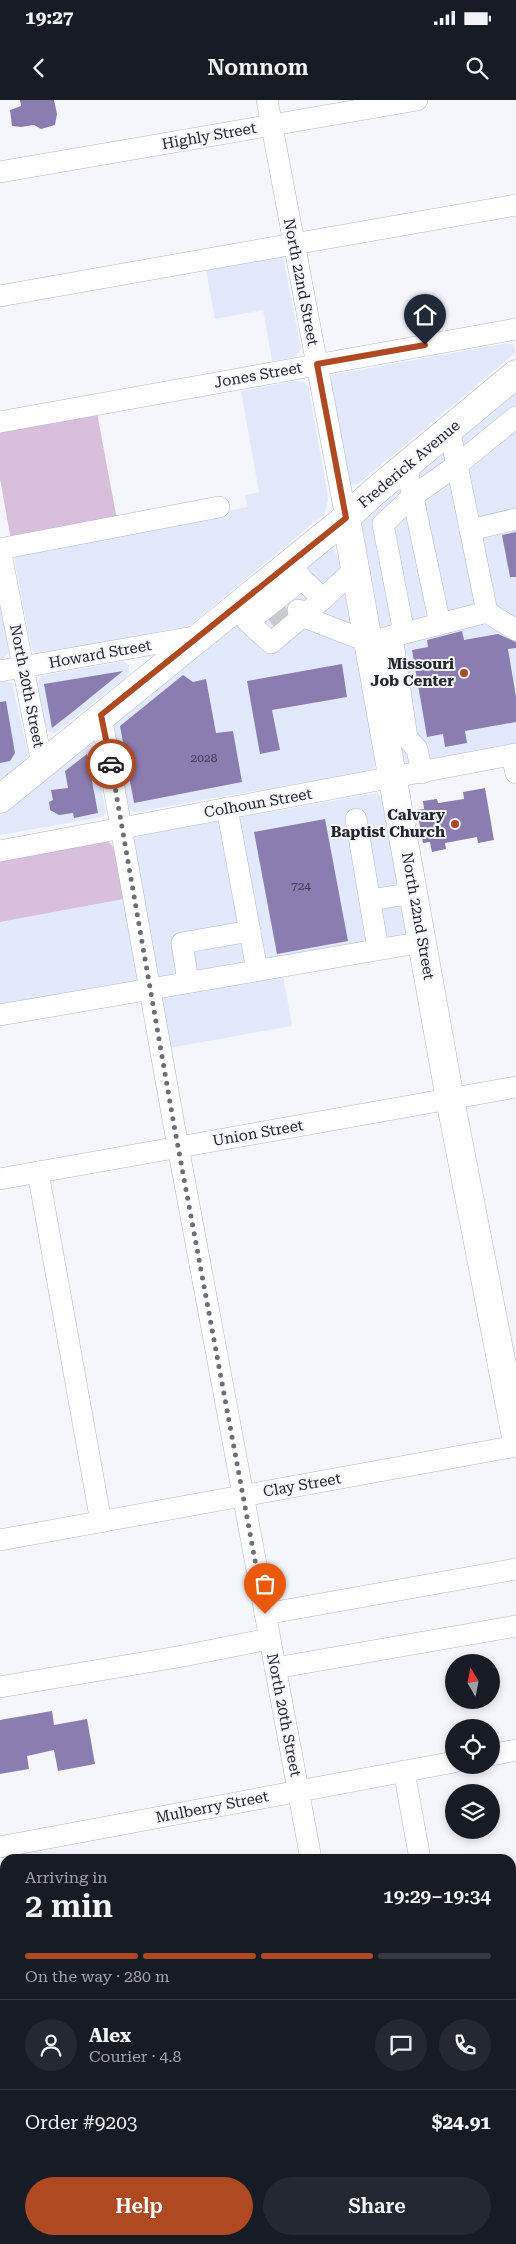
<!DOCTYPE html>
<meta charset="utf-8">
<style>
body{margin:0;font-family:"Roboto Serif",serif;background:#242831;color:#f1f3f6;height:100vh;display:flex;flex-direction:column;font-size:19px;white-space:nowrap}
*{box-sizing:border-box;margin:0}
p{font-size:16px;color:#9ea1a6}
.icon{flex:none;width:28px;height:28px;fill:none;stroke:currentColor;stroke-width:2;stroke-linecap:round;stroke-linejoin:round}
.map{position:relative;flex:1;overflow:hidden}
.sheet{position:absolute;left:0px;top:1754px;width:516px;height:391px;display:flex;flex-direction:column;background:#171b24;border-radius:15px 15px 0 0;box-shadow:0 2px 8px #0003}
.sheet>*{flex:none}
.needle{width:32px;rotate:350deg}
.tools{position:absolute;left:445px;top:1554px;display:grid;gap:10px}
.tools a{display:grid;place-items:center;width:55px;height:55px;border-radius:50%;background:#171b24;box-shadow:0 2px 8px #0003;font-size:25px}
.pin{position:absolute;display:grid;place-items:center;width:42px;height:42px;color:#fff;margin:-51px -21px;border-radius:50% 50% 50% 0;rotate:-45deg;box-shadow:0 0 5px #0007}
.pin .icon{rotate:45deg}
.courier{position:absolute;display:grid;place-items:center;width:50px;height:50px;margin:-25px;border:4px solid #af4921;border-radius:50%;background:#fff;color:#222;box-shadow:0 1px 6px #0007}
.overview em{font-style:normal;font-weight:600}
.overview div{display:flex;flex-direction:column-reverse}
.overview{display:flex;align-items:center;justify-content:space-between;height:85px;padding:0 25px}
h1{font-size:32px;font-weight:600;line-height:38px}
.bar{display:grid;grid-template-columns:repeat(4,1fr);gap:8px 5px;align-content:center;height:60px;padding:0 25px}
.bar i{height:6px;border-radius:4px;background:#363941}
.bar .selected{background:#af4921}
.bar p{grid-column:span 4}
.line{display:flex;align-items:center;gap:12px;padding:0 25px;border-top:1px solid #363941}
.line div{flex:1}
.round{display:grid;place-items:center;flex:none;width:52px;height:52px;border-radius:26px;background:#242831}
.cta{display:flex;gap:10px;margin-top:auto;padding:10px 25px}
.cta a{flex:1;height:58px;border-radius:30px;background:#af4921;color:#fff;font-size:20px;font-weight:600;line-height:58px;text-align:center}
.cta a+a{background:#242831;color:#f1f3f6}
.status{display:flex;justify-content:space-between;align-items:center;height:35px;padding:0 25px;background:#171b24;direction:ltr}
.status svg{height:14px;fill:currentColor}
header{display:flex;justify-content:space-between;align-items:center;height:65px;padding:0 25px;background:#171b24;font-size:22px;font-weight:600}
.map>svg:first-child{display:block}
</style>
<div class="status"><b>19:27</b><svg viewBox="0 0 49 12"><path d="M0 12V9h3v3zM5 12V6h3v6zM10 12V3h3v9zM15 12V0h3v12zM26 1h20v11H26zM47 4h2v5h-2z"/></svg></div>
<header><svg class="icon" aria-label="back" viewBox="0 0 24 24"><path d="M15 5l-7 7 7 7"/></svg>Nomnom<svg class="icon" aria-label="search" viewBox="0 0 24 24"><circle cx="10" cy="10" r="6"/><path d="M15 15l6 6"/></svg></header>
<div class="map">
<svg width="516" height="2144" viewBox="0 0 516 2144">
<rect width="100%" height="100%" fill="#f4f6fb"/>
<g fill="#e3e9fc">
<polygon points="282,152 301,249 295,257 272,261 263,210 215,219 205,165"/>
<polygon points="508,243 514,245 515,253 358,384 351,385 347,379 330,280 332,275"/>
<polygon points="295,281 304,282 308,286 327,390 328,400 325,413 193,523 183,527 41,554 34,552 31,546 13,452 248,407 245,395 259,392 241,291"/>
<polygon points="516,289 516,644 408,663 401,661 357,425 360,418"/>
<polygon points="333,449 341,461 376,660 375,667 369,671 135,712 128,710 113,630 114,623 323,450"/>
<polygon points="0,504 9,553 0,561"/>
<polygon points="124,561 129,565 129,572 126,577 55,633 48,631 44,623 38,582 41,576"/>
<polygon points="7,581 12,583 28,653 25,661 0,681 0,582"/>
<polygon points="93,645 106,713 102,717 0,735 0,716 85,646"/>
<polygon points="377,693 381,696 385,703 409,840 156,883 133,744 136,738 144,734"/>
<polygon points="124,799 139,884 0,909 0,822"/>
<polygon points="282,870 292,926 168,948 158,892"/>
</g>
<g fill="#d9bfdb">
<polygon points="97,313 117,420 11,440 0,379 0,331"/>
<polygon points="107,741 112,745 115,752 124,799 0,822 0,760"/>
</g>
<g fill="#8c7db0">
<polygon points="20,0 54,0 57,14 55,25 41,29 34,25 21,27 12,26 10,10 21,6"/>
<polygon points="516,432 516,477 510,477 502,435"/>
<polygon points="462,531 464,540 498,534 516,542 516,548 508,549 516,597 516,622 465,631 467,643 445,647 443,634 427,637 412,550 428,547 427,540"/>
<polygon points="342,564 347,597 272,610 280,650 260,654 247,581"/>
<polygon points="123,571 75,610 52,628 44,584"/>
<polygon points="183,575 193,582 206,579 216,633 233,631 242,682 134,703 120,626"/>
<polygon points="6,601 15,653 10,661 0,663 0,602"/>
<polygon points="87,654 98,713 74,718 73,713 59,715 50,710 49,702 53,700 51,690 68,688 65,671"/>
<polygon points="485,688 494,740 478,743 477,737 445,743 446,749 432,752 430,742 423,743 417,710 424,709 423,701 437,699 438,703 464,699 463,692"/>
<polygon points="325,719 348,841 277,854 254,732"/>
<polygon points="52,1611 54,1625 87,1619 95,1664 58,1671 54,1650 27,1656 29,1669 0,1674 0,1620"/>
</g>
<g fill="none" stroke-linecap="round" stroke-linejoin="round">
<polyline stroke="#caccd2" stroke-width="21" stroke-dasharray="21 11" stroke-linecap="butt" points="274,510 284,522"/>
<g stroke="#b1b8cf" stroke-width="22">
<g id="minor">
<polyline points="267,0 346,418"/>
<polyline points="0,72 417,0"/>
<path d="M0,196c172,-30 344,-62 516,-91"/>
<polyline points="0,322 516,229"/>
<polyline points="470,430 516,419"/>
<polyline points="0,449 219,407"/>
<polyline points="0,449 42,664"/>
<polyline points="323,499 356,468"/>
<polyline points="237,506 248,522 271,543 323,499 302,479 290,463"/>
<polyline points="298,510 304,517 369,542 440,524 406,365"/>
<polyline points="487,512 516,530"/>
<polyline points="248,522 302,479"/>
<polyline points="440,524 487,512 457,365 516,317"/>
<polyline points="404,533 383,424 413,396 457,365 449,330"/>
<polyline points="392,536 407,638 417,649 422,673"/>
<polyline points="0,571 199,536"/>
<polyline points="101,615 174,1025 311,1759"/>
<polyline points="512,655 516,673"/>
<polyline points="227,708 257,870"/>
<polyline points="356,719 378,849"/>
<polyline points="0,751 516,654"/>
<polyline points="370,800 414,793"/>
<polyline points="188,882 182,843 250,831"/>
<polyline points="0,915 423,842"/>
<polyline points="38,1072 101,1422"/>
<polyline points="0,1079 516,987"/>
<polyline points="0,1440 516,1346"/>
<polyline points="265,1514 516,1469"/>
<polyline points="275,1568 516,1526"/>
<polyline points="0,1587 183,1556 269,1539"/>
<polyline points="491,1655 516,1650"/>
<polyline points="404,1671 420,1759"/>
<polyline points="0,1747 454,1662"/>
<polyline points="511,1807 516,1806"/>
<polyline points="0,1902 5,1901"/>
<polyline points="237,2140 238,2144"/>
<polyline points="488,2140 488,2144"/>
</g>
</g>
<g stroke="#b1b8cf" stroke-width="29">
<g id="major">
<polyline points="346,418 450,999 516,1337"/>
<polyline points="0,699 346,418 374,392 516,274"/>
<polyline points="511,1940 516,1939"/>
<polyline points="0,2033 5,2032"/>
</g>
</g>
<use href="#minor" stroke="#fff" stroke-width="21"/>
<use href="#major" stroke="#fff" stroke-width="28"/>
</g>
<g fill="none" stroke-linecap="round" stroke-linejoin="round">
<polyline stroke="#6c6f76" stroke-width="5" stroke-dasharray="0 9" points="111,664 174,1025 265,1514"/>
<polyline stroke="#af4921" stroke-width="6" points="111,664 101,615 346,418 317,264 425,245"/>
</g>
<g fill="#af4921" stroke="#f4f6fb" stroke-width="2">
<circle cx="464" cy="573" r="5"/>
<circle cx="455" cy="724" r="5"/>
</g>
<g text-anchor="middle" stroke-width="4" stroke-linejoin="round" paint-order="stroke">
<g font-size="12" fill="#3d3c4e">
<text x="204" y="662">2028</text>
<text x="301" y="790">724</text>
</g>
<g font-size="15" fill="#23262e" stroke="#f4f6fb">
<text transform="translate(209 36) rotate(-10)" y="5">Highly Street</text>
<text transform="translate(301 182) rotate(79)" y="5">North 22nd Street</text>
<text transform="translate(258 275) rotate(-10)" y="5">Jones Street</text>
<text transform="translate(409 364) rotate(-40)" y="5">Frederick Avenue</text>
<text transform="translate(100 554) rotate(-10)" y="5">Howard Street</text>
<text transform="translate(27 586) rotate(79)" y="5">North 20th Street</text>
<text transform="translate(258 703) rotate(-10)" y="5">Colhoun Street</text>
<text transform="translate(418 816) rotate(80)" y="5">North 22nd Street</text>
<text transform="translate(258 1033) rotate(-10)" y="5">Union Street</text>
<text transform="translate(302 1385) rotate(-10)" y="5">Clay Street</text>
<text transform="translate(284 1615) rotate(79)" y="5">North 20th Street</text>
<text transform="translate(212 1707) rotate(-11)" y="5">Mulberry Street</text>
</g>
<g font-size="15" font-weight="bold" fill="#23262e" stroke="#f4f6fb" text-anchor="end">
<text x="454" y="569">Missouri<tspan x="454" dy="17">Job Center</tspan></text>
<text x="445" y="720">Calvary<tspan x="445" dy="17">Baptist Church</tspan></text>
</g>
</g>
</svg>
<div class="tools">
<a><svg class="needle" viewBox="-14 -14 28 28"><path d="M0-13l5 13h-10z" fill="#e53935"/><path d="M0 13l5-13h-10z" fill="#9ea1a6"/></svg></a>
<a><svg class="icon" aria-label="locate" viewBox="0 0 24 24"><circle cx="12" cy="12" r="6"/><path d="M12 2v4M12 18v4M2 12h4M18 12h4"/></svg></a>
<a><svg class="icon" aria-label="layers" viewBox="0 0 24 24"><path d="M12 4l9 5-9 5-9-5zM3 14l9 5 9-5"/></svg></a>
</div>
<div class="pin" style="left:265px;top:1514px;background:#ea580c"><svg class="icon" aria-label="bag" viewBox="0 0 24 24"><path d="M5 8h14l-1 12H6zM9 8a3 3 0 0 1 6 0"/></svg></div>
<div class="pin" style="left:425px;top:245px;background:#1f2937"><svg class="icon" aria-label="home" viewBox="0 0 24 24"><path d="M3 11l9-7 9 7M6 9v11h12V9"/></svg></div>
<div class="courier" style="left:111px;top:664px"><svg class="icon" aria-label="car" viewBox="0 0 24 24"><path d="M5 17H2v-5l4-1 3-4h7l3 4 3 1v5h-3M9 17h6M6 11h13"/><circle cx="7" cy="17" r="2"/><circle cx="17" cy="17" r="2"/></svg></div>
<section class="sheet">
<div class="overview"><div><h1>2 min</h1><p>Arriving in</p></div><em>19:29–19:34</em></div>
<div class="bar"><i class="selected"></i><i class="selected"></i><i class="selected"></i><i></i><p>On the way · 280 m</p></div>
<div class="line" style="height:90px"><a class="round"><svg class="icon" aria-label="person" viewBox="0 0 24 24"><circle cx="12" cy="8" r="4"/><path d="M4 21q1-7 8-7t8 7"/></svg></a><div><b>Alex</b><p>Courier · 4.8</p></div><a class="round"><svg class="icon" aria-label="chat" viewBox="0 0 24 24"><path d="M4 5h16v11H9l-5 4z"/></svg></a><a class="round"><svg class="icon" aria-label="phone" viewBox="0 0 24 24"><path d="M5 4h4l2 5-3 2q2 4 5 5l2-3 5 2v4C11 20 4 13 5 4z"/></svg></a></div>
<div class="line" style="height:65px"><div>Order #9203</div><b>$24.91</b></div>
<div class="cta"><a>Help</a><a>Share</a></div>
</section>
</div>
